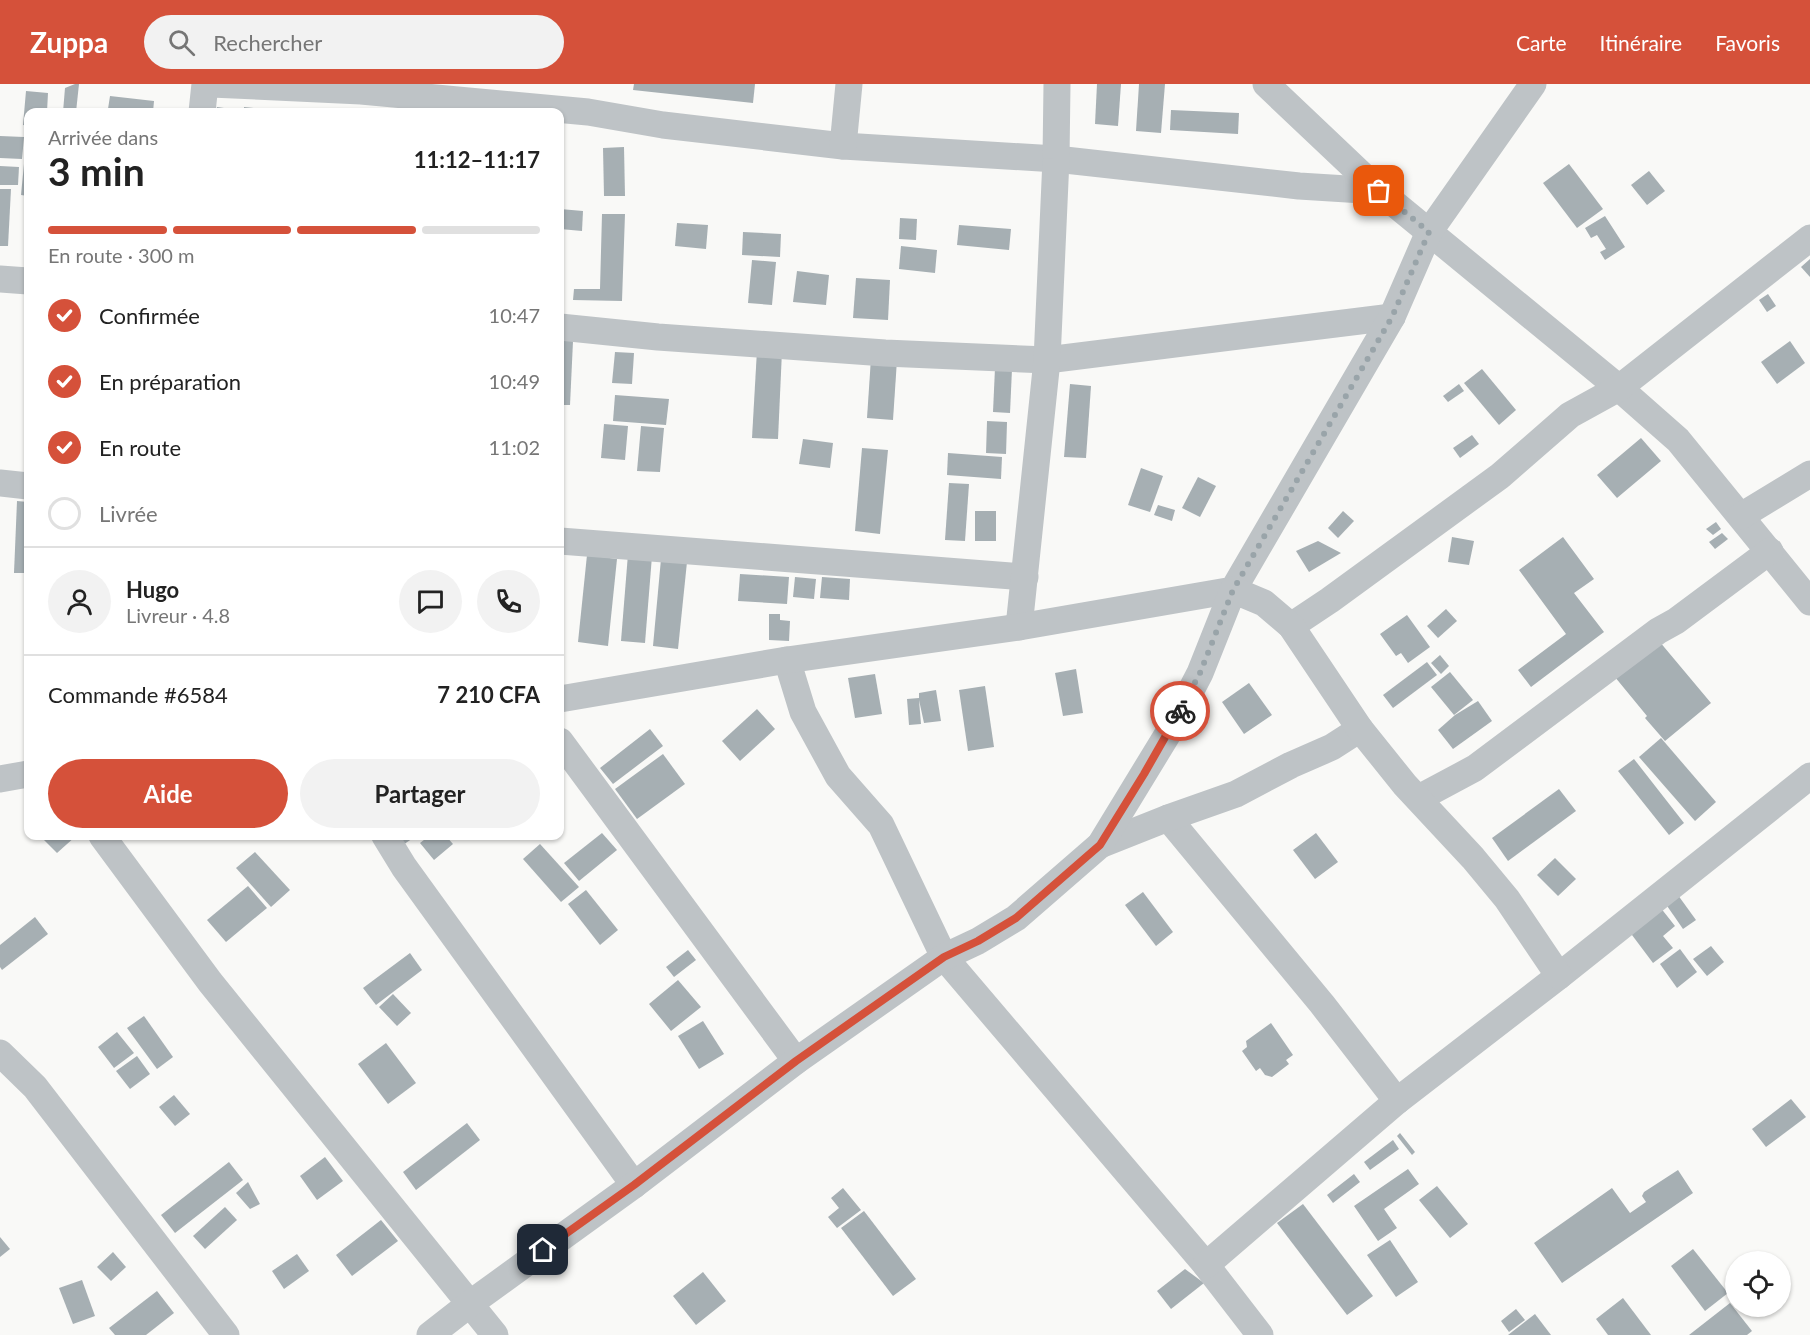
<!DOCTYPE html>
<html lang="fr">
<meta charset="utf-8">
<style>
body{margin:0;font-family:Lato,sans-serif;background:#f2f2f2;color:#222;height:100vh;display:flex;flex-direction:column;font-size:22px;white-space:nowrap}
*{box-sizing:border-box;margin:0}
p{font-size:20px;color:#767676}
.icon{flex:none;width:33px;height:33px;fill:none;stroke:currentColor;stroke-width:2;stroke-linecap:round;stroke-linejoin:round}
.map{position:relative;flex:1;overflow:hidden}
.drawer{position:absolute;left:24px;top:24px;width:540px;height:732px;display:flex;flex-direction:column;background:#fff;border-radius:12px;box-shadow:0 2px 4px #0004}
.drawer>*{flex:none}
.fabs{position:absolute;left:1725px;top:1167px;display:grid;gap:12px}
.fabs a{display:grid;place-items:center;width:66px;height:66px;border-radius:50%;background:#fff;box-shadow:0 2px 4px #0004;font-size:30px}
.pin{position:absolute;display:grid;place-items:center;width:51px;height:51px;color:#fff;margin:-26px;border-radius:12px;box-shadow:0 3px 9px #0006}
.courier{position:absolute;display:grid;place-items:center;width:60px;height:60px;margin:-30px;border:4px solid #d5513a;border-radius:50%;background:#fff;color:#222;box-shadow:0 2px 8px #0007}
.summary em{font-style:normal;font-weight:700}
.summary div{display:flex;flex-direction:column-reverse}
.summary{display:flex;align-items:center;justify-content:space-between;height:102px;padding:0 24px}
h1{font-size:39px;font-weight:700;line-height:45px}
.bar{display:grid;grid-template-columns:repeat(4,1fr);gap:9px 6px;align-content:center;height:72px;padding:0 24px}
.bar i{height:8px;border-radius:4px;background:#e0e0e0}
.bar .current{background:#d5513a}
.bar p{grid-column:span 4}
.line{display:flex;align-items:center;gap:15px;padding:0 24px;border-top:2px solid #e0e0e0}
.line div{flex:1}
.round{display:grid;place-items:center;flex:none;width:63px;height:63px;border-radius:32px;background:#f2f2f2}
ol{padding:0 24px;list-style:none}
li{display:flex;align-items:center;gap:18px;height:66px}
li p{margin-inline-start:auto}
li .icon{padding:6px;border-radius:50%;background:#d5513a;color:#fff;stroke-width:4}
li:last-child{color:#767676}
li i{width:33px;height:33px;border:3px solid #e0e0e0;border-radius:50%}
.primary-button{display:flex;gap:12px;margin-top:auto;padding:12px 24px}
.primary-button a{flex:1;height:69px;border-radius:36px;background:#d5513a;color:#fff;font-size:24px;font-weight:700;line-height:69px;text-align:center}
.primary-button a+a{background:#f2f2f2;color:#222}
header{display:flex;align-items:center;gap:36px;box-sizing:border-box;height:84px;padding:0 30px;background:#d5513a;color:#fff}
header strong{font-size:28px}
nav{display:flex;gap:33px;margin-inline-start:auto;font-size:21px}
.search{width:420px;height:54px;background:#f2f2f2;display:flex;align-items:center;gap:15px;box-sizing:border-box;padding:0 21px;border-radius:33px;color:#767676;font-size:22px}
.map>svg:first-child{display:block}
</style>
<header>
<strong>Zuppa</strong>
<div class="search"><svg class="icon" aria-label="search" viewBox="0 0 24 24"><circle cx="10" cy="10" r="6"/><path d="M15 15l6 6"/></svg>Rechercher</div>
<nav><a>Carte</a><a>Itinéraire</a><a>Favoris</a></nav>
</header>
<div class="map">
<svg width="1810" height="1251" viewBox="0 0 1810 1251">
<rect width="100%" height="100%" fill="#f9f9f7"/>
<g fill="#a6afb3">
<polygon points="75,0 79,0 76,28 63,28 65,4"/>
<polygon points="634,0 755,0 753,19 633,6"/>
<polygon points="1097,0 1121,0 1118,42 1095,40"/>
<polygon points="1139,0 1165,0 1161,49 1136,47"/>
<polygon points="26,7 48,9 47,28 28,28 28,42 23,41"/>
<polygon points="110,12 154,17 153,28 108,25"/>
<polygon points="217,23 238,26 238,28 216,28"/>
<polygon points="244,23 263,25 262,28 244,28"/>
<polygon points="1171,26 1239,29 1238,50 1170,46"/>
<polygon points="0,52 24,53 22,75 0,74"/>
<polygon points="624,63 625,112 604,112 603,64"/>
<polygon points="24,80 28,81 28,112 21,111"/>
<polygon points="1569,80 1603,125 1577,144 1543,99"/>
<polygon points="0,82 19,83 18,101 0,101"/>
<polygon points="1649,87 1665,107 1647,121 1631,101"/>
<polygon points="0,105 11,105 8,162 0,162"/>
<polygon points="560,125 583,127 582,147 560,145"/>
<polygon points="602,130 625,130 622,217 573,216 574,205 600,205"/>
<polygon points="1605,132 1625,163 1605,176 1600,168 1606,165 1597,151 1591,154 1585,144"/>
<polygon points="900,134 917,135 916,156 899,155"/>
<polygon points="677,139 708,141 706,165 675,162"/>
<polygon points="959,141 1011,145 1009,166 957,161"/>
<polygon points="743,148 781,150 780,173 742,171"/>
<polygon points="901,162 937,166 935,189 899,185"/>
<polygon points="1810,175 1810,193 1801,183"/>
<polygon points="752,176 776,178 772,221 748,219"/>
<polygon points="797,187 829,191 826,221 793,218"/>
<polygon points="856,194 890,196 888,236 853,234"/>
<polygon points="1768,210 1776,222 1767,228 1759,216"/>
<polygon points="560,257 573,257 570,321 560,321"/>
<polygon points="1790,257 1805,279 1777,300 1761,278"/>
<polygon points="757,266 782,267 778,355 752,354"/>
<polygon points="615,268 634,269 632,300 612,299"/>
<polygon points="871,274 897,276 893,336 867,334"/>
<polygon points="995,284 1012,285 1010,329 993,328"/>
<polygon points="1482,285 1516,326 1499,341 1464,299"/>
<polygon points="1070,300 1091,302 1086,374 1064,373"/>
<polygon points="1459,300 1464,307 1448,318 1443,312"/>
<polygon points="615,311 669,315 666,341 613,337"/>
<polygon points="987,337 1007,338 1006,370 986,369"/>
<polygon points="604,340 628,342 625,376 601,374"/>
<polygon points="641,342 664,344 660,388 637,387"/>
<polygon points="1472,351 1479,360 1460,374 1453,364"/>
<polygon points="1641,354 1661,377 1617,414 1597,391"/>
<polygon points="803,355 833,359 830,384 799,380"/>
<polygon points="862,364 888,366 880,450 855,447"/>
<polygon points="948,369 1002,373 1001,395 947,391"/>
<polygon points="1141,384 1163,392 1150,428 1128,421"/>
<polygon points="1198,393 1216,402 1200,433 1182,424"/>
<polygon points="949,399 969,400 965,457 945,456"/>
<polygon points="17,417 28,418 28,489 14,489"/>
<polygon points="1158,421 1175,426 1172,437 1154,431"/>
<rect x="975" y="427" width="21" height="30"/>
<polygon points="1343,427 1354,437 1338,454 1328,444"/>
<polygon points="1716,438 1721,445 1713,451 1706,445"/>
<polygon points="1722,449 1728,455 1715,465 1709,458"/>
<polygon points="1452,453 1474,457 1469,481 1448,478"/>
<polygon points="1563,453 1594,495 1574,509 1604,548 1531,603 1518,586 1566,550 1519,486"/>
<polygon points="1318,457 1341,469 1309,488 1296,467"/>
<polygon points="628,470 652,472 645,559 621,557"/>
<polygon points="587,471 617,475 608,562 578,558"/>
<polygon points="661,475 687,478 678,565 653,562"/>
<polygon points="740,490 789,493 787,520 738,517"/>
<polygon points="795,493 816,495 814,515 793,513"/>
<polygon points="822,493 850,495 849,516 820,514"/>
<polygon points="1446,525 1457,537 1438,554 1427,542"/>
<polygon points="769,530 780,530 780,536 790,537 789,557 769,556"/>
<polygon points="1407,531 1430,563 1408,579 1401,569 1396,572 1380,550"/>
<polygon points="1654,551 1711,619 1665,657 1645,634 1647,632 1610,587"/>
<polygon points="1440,571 1449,582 1441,590 1431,579"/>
<polygon points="1427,578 1437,591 1393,624 1383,611"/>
<polygon points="1076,585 1083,629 1063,632 1055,589"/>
<polygon points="1450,588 1473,616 1454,631 1431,603"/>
<polygon points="875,590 882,630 855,634 848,594"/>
<polygon points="1249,599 1272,631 1244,650 1222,618"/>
<polygon points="985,602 994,663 968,667 959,606"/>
<polygon points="936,606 941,637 924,639 919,616 921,640 909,641 907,615 919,614 919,609"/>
<polygon points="1478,617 1492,637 1453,665 1438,646 1455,631"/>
<polygon points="757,625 775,645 740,677 722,657"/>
<polygon points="650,645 663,662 613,700 600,684"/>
<polygon points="1661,654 1716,718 1695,737 1639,673"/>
<polygon points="663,670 685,700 637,735 615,705"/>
<polygon points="1634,675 1684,739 1669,751 1618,687"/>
<polygon points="1559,705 1576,727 1508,777 1492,754"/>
<polygon points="602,749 617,766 579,797 564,779"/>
<polygon points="1316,749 1338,778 1315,795 1293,766"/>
<polygon points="40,752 76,752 57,769"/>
<polygon points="391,752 416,752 400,763"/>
<polygon points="429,752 446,752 453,760 434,776 420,759"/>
<polygon points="540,760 579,803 561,818 523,775"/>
<polygon points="255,768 290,806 271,823 236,784"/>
<polygon points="1555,774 1576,795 1558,812 1537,791"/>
<polygon points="248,802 267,824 226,858 207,836"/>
<polygon points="586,806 618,846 600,861 568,820"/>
<polygon points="1675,807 1696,836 1683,845 1663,816"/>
<polygon points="1143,808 1173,848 1156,862 1125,821"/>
<polygon points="1660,823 1675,842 1663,852 1673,864 1653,879 1629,847"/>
<polygon points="35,833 48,850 2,886 0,883 0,861"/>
<polygon points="1711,862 1724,878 1707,892 1693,875"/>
<polygon points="1680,865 1697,888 1677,904 1660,880"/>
<polygon points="688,866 696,876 674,893 666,883"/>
<polygon points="410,869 422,886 376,921 363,904"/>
<polygon points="678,896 701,923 671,947 649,920"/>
<polygon points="393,910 411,929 397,942 379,923"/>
<polygon points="144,932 173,973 157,985 127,944"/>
<polygon points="703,937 724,970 699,985 678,952"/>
<polygon points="1271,939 1293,971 1286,976 1289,980 1272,993 1265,991 1260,984 1256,987 1242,967 1247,963 1246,957"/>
<polygon points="117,948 134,969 114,984 98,963"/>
<polygon points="386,959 416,999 388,1020 358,980"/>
<polygon points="137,972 150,990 130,1005 116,987"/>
<polygon points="174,1011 190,1030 175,1042 159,1023"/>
<polygon points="1791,1015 1806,1033 1766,1063 1752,1045"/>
<polygon points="467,1039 480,1056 416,1106 403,1088"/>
<polygon points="1400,1049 1415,1068 1412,1071 1397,1052"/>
<polygon points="1393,1056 1399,1065 1370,1086 1364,1078"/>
<polygon points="325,1073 343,1097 317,1116 300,1092"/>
<polygon points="229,1078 243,1096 175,1149 161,1131"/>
<polygon points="1408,1085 1419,1100 1384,1125 1397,1144 1378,1157 1354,1122"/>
<polygon points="1678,1086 1693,1109 1562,1199 1534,1159 1612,1104 1630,1129 1646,1118 1642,1112 1644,1108"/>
<polygon points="1354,1090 1360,1098 1333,1119 1327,1111"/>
<polygon points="248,1098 260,1120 250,1125 236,1109"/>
<polygon points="1437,1102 1468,1140 1450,1154 1419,1116"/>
<polygon points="843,1104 861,1126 837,1144 828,1133 839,1124 831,1114"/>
<polygon points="1303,1120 1373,1212 1347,1231 1277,1139"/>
<polygon points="225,1123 237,1136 205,1165 193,1152"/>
<polygon points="864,1127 916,1195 893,1212 841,1144"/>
<polygon points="381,1136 398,1157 352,1192 336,1171"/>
<polygon points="0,1153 10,1165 0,1173"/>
<polygon points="1390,1156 1418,1198 1396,1213 1367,1171"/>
<polygon points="1693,1165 1728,1209 1705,1227 1671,1182"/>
<polygon points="113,1168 126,1183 111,1197 97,1183"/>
<polygon points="297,1170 309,1187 284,1205 272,1187"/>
<polygon points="1185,1185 1204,1199 1171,1225 1157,1207"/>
<polygon points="703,1188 726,1217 696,1241 673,1212"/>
<polygon points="82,1196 95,1232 73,1240 59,1204"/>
<polygon points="157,1207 174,1229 146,1251 115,1251 109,1244"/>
<polygon points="1623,1214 1651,1251 1608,1251 1596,1235"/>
<polygon points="1730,1219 1752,1247 1747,1251 1689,1251"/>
<polygon points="1516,1225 1525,1236 1509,1248 1501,1237"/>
<polygon points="1535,1230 1551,1251 1508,1251"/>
</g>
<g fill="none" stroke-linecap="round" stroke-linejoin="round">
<g stroke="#bec3c6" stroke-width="27">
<polyline points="211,0 361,7 588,28 663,41 843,62 1056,75 1299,102 1379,107"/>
<polyline points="1266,0 1379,107 1619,304 1678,356 1810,518"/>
<polyline points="202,28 205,0"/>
<polyline points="843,62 849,0"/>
<polyline points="0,195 28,197"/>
<polyline points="560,243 658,253 885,269 1047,276 1392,233"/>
<polyline points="0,399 28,402"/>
<polyline points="1741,432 1810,390"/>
<polyline points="560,457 1025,493"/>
<polyline points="1291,542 1330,516 1500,392 1570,331 1619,304 1810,154"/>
<polyline points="1019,543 1047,276 1056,75 1057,0"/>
<polyline points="787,576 803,628 838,692 881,741 944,873 1206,1181 1260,1251"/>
<polyline points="560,615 787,576 1019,543 1233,506 1392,233 1429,148 1533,0"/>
<polyline points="560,657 796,977"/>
<polyline points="0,695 28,690"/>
<polyline points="1419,714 1475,684 1658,547 1676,537 1770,467"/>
<polyline points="1168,734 1322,920 1397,1017"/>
<polyline points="102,752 210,898 495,1251"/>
<polyline points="385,752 404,783 634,1101"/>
<polyline points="1100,761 1168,734 1236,710 1291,681 1332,663 1360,645"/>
<polyline points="0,969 35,1003 226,1251"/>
<polyline points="1206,1181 1397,1017 1559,892 1810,692"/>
<polyline points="430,1251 471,1219 634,1101 796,977 944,873 978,857 1016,834 1100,761 1172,643 1200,589 1233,506 1264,519 1291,542 1360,645 1405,701 1473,774 1507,815 1559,892"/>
</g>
</g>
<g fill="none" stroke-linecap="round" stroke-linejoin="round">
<polyline stroke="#99a4a9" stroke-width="6" stroke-dasharray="0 10.8" points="1180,627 1200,589 1233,506 1392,233 1429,148 1379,107"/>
<polyline stroke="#d5513a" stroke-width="8" points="543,1166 634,1101 796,977 944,873 978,857 1016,834 1100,761 1144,690 1180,627"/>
</g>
</svg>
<div class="fabs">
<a><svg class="icon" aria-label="locate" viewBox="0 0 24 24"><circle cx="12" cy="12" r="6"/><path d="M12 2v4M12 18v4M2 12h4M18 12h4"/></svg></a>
</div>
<div class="pin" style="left:1379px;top:107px;background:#ea580c"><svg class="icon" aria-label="bag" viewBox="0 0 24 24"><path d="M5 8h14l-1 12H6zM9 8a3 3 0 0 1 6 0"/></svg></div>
<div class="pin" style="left:543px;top:1166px;background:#1f2937"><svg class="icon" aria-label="home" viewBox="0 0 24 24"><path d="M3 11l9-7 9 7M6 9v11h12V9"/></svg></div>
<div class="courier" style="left:1180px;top:627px"><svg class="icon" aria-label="bike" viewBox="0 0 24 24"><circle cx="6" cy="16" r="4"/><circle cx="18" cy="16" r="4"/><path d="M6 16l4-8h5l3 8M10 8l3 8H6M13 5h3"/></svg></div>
<section class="drawer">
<div class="summary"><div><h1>3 min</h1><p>Arrivée dans</p></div><em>11:12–11:17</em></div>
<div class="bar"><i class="current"></i><i class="current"></i><i class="current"></i><i></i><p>En route · 300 m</p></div>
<ol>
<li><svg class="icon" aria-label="check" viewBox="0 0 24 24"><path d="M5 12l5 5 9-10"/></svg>Confirmée<p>10:47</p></li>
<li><svg class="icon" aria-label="check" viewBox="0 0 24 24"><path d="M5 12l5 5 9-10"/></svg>En préparation<p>10:49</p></li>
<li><svg class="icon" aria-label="check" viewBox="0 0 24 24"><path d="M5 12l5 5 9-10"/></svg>En route<p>11:02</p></li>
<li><i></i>Livrée</li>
</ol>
<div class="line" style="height:108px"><a class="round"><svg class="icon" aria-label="person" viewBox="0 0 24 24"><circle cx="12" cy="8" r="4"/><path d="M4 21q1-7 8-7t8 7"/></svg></a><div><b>Hugo</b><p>Livreur · 4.8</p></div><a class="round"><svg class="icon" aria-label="chat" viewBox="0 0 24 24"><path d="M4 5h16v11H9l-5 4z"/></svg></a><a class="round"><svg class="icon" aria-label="phone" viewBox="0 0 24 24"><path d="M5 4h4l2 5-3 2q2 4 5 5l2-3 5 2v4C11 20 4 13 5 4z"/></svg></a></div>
<div class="line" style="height:78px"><div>Commande #6584</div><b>7 210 CFA</b></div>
<div class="primary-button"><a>Aide</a><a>Partager</a></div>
</section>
</div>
